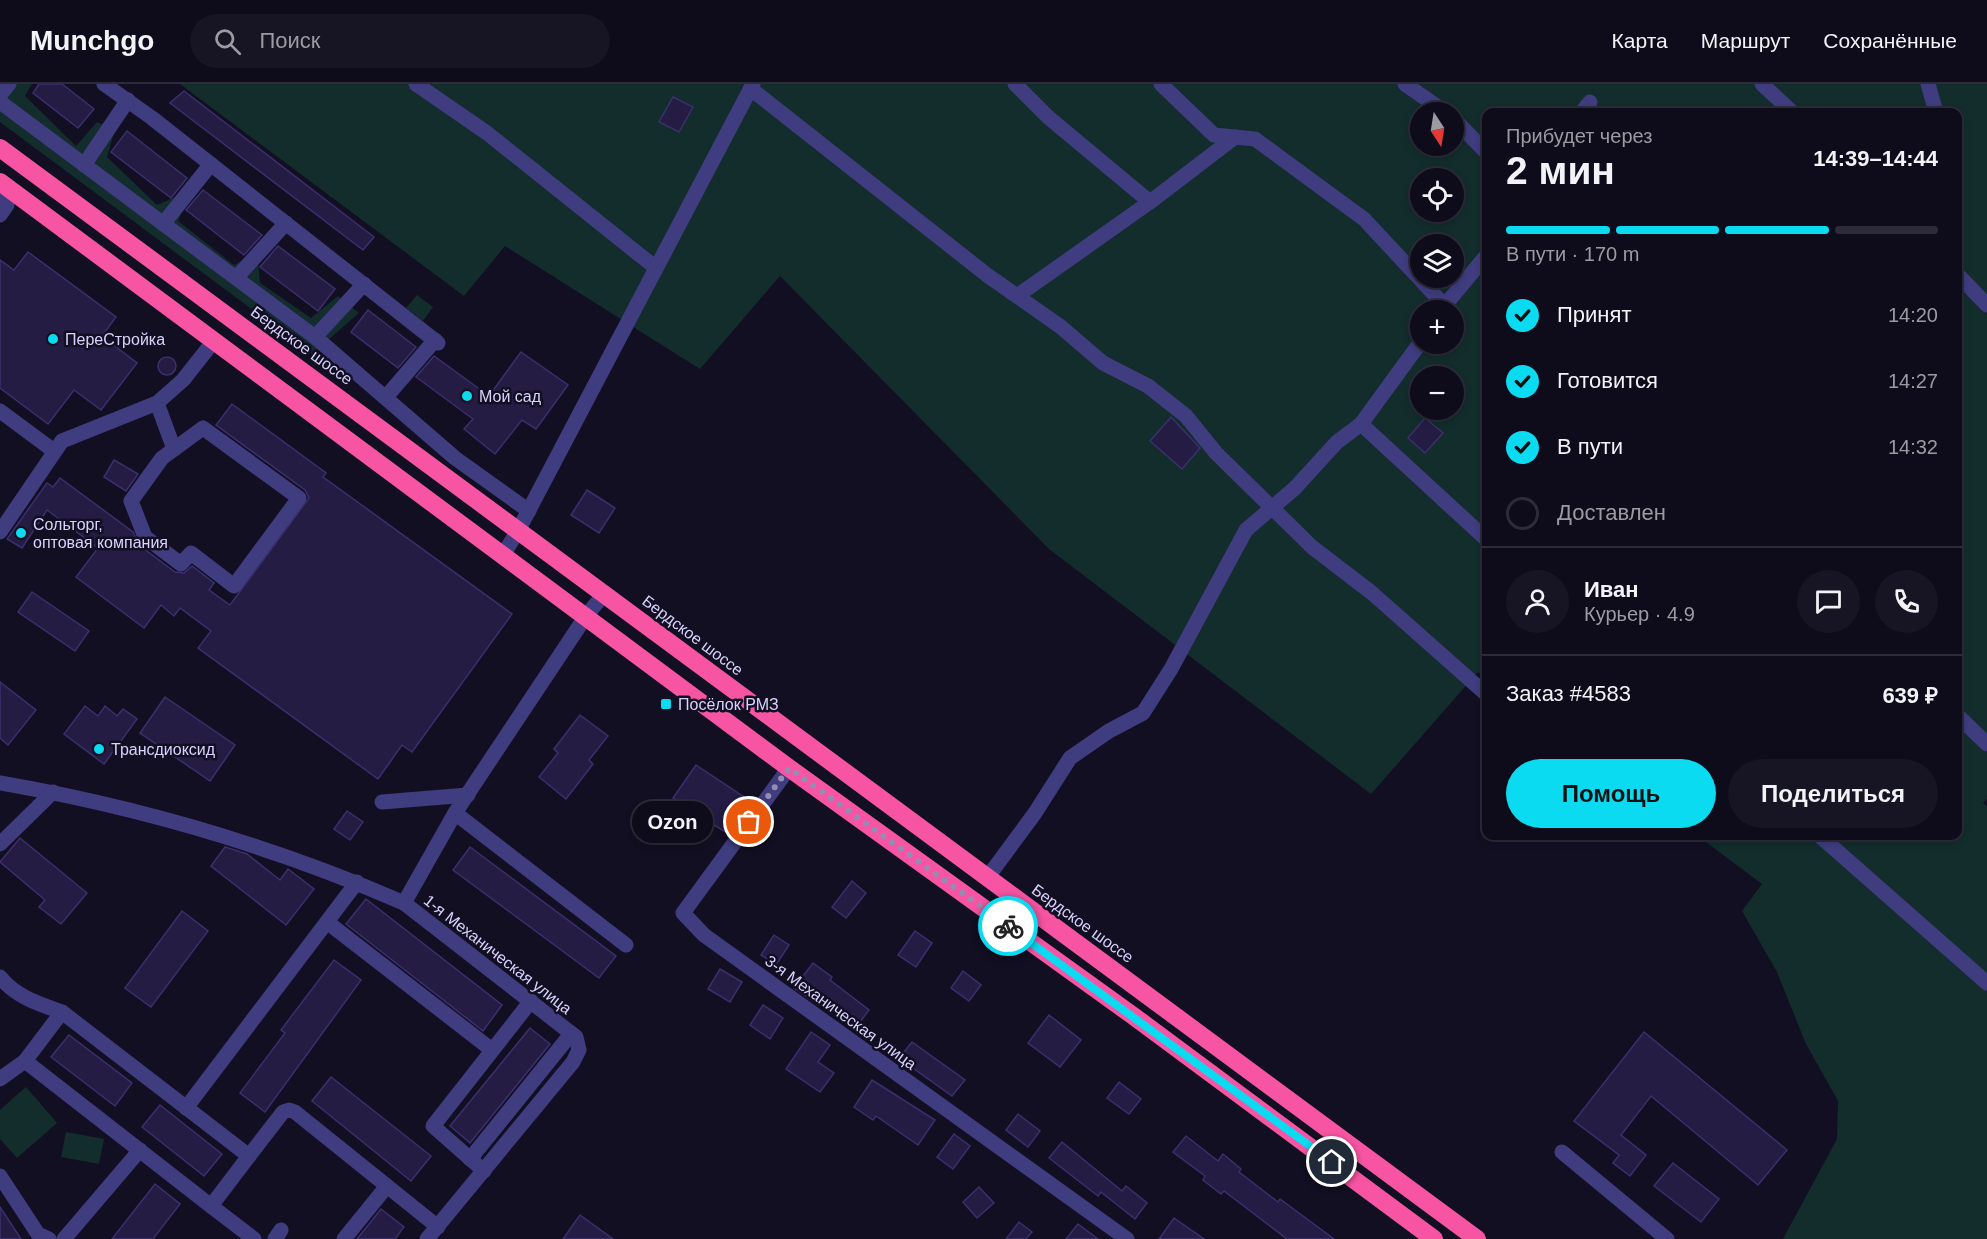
<!DOCTYPE html>
<html lang="ru">
<meta charset="utf-8">
<style>
body{margin:0;font-family:Helvetica,sans-serif;background:#171423;color:#f1f3f6;height:100vh;display:flex;flex-direction:column;font-size:22px;white-space:nowrap}
*{box-sizing:border-box;margin:0}
p{font-size:20px;color:#9b9ba2}
.icon{flex:none;width:33px;height:33px;fill:none;stroke:currentColor;stroke-width:2;stroke-linecap:round;stroke-linejoin:round}
.map{position:relative;flex:1;overflow:hidden}
.panel{position:absolute;left:1482px;top:24px;width:480px;height:732px;display:flex;flex-direction:column;background:#0e0b1a;border-radius:12px;box-shadow:0 3px 9px #0003,0 0 0 2px #2e2b39}
.panel>*{flex:none}
.needle{width:39px;rotate:168deg}
.buttons{position:absolute;left:1410px;top:18px;display:grid;gap:12px}
.buttons a{display:grid;place-items:center;width:54px;height:54px;border-radius:50%;background:#0e0b1a;box-shadow:0 3px 9px #0003,0 0 0 2px #2e2b39;font-size:30px}
.pin{position:absolute;display:grid;place-items:center;width:51px;height:51px;color:#fff;margin:-26px;border:3px solid #fff;border-radius:50%;box-shadow:0 2px 6px #0007}
.courier{position:absolute;display:grid;place-items:center;width:60px;height:60px;margin:-30px;border:4px solid #0bdbf1;border-radius:50%;background:#fff;color:#222;box-shadow:0 2px 8px #0007}
.bubble{position:absolute;height:42px;border-radius:21px;background:#0e0b1a;box-shadow:0 3px 9px #0003,0 0 0 2px #2e2b39;font-size:20px;font-weight:800;line-height:42px;text-align:center}
.overview em{font-style:normal;font-weight:800}
.overview div{display:flex;flex-direction:column-reverse}
.overview{display:flex;align-items:center;justify-content:space-between;height:102px;padding:0 24px}
h1{font-size:39px;font-weight:800;line-height:45px}
.bar{display:grid;grid-template-columns:repeat(4,1fr);gap:9px 6px;align-content:center;height:72px;padding:0 24px}
.bar i{height:8px;border-radius:4px;background:#2e2b39}
.bar .on{background:#0bdbf1}
.bar p{grid-column:span 4}
.line{display:flex;align-items:center;gap:15px;padding:0 24px;border-top:2px solid #2e2b39}
.line div{flex:1}
.round{display:grid;place-items:center;flex:none;width:63px;height:63px;border-radius:32px;background:#171423}
ol{padding:0 24px;list-style:none}
li{display:flex;align-items:center;gap:18px;height:66px}
li p{margin-inline-start:auto}
li .icon{padding:6px;border-radius:50%;background:#0bdbf1;color:#111;stroke-width:4}
li:last-child{color:#9b9ba2}
li i{width:33px;height:33px;border:3px solid #2e2b39;border-radius:50%}
.primary-button{display:flex;gap:12px;margin-top:auto;padding:12px 24px}
.primary-button a{flex:1;height:69px;border-radius:36px;background:#0bdbf1;color:#111;font-size:24px;font-weight:800;line-height:69px;text-align:center}
.primary-button a+a{background:#171423;color:#f1f3f6}
header{display:flex;align-items:center;gap:36px;box-sizing:border-box;height:84px;padding:0 30px;background:#0e0b1a;border-bottom:2px solid #2e2b39}
header strong{font-size:28px}
nav{display:flex;gap:33px;margin-inline-start:auto;font-size:21px}
.search{width:420px;height:54px;background:#171423;display:flex;align-items:center;gap:15px;box-sizing:border-box;padding:0 21px;border-radius:33px;color:#9b9ba2;font-size:22px}
.map>svg:first-child{display:block}
</style>
<header>
<strong>Munchgo</strong>
<div class="search"><svg class="icon" aria-label="search" viewBox="0 0 24 24"><circle cx="10" cy="10" r="6"/><path d="M15 15l6 6"/></svg>Поиск</div>
<nav><a>Карта</a><a>Маршрут</a><a>Сохранённые</a></nav>
</header>
<div class="map">
<svg width="1987" height="1155" viewBox="0 0 1987 1155">
<rect width="100%" height="100%" fill="#130f23"/>
<g fill="#122d2c" fill-rule="evenodd">
<polygon points="0,0 32,0 25,12 76,62 97,38 115,46 107,73 157,121 191,106 178,137 234,181 257,168 260,199 311,234 338,212 359,229 312,270 0,38"/>
<path d="M180,0h1807v715l-4,4 4,3v433h-204l54,-100 1,-38 -32,-57 -29,-72 -35,-61 20,-27 -64,-48h260v-724h-472v566l-8,-6 -107,122 -322,-245 -269,-273 -80,93 -195,-123 -41,50zM1420,28h34v34h-34zM1420,94h34v34h-34zM1420,160h34v34h-34zM1420,226h34v34h-34zM1420,292h34v34h-34z"/>
<polygon points="417,211 433,223 423,237 406,224"/>
<polygon points="26,1003 57,1039 17,1074 0,1055 0,1026"/>
<polygon points="66,1048 104,1055 99,1080 61,1073"/>
</g>
<g fill="#241c43" stroke="#3b2f6e" stroke-width="1.5">
<polygon points="39,0 62,0 94,25 78,44 33,9"/>
<polygon points="184,7 374,153 363,166 170,19"/>
<polygon points="673,13 693,23 679,48 659,38"/>
<polygon points="127,47 187,94 171,114 111,68"/>
<polygon points="203,106 262,151 244,171 186,126"/>
<polygon points="278,162 335,205 318,227 260,183"/>
<polygon points="28,168 116,233 102,252 137,279 101,326 74,306 48,340 0,304 0,176 14,186"/>
<polygon points="368,226 416,263 398,284 351,248"/>
<polygon points="521,268 568,301 536,345 522,336 495,370 464,345 473,335 416,293 434,272 489,312"/>
<circle cx="167" cy="282" r="9"/>
<polygon points="232,320 326,389 323,393 512,530 412,668 402,661 378,695 198,564 211,547 180,524 174,532 161,521 144,544 76,493 98,464 47,426 22,464 7,455 47,399 53,403 60,394 133,448 139,461 175,488 184,489 192,482 214,499 209,506 230,521 309,414 305,406 216,341"/>
<polygon points="1171,333 1200,364 1182,385 1150,357"/>
<polygon points="1425,334 1443,349 1425,369 1408,354"/>
<polygon points="114,376 138,390 126,407 104,393"/>
<polygon points="587,406 615,424 599,449 571,431"/>
<polygon points="32,508 89,547 75,567 18,528"/>
<polygon points="0,598 36,626 8,661 0,654"/>
<polygon points="165,613 235,661 210,697 140,649"/>
<polygon points="85,622 98,632 105,622 117,632 123,625 137,635 104,680 64,650"/>
<polygon points="580,631 608,652 589,676 593,680 566,715 539,693 558,669 554,665"/>
<polygon points="696,681 747,715 725,748 673,714"/>
<polygon points="347,727 363,738 350,756 334,745"/>
<polygon points="20,754 87,809 61,840 39,823 45,816 0,778"/>
<polygon points="225,763 247,770 280,796 288,785 314,805 286,841 211,782"/>
<polygon points="470,763 616,872 599,894 453,786"/>
<polygon points="852,797 866,809 846,834 832,823"/>
<polygon points="366,815 502,921 483,947 346,840"/>
<polygon points="182,827 208,847 151,923 125,904"/>
<polygon points="915,847 932,859 916,883 898,871"/>
<polygon points="774,851 789,861 776,881 761,871"/>
<polygon points="334,876 361,896 265,1028 240,1009 285,949 281,946"/>
<polygon points="813,879 832,893 830,896 869,926 857,942 817,912 813,917 794,904"/>
<polygon points="720,885 742,898 730,918 708,905"/>
<polygon points="963,887 981,901 969,917 951,904"/>
<polygon points="763,921 783,934 770,955 750,941"/>
<polygon points="1049,931 1081,956 1060,983 1028,959"/>
<polygon points="530,944 550,960 470,1059 450,1042"/>
<polygon points="811,948 830,961 818,978 834,989 820,1008 786,985"/>
<polygon points="1644,948 1787,1066 1758,1101 1651,1012 1621,1051 1646,1071 1630,1092 1613,1079 1619,1071 1574,1037"/>
<polygon points="69,951 132,999 115,1022 51,973"/>
<polygon points="912,958 965,996 952,1012 899,974"/>
<polygon points="331,993 431,1072 411,1097 312,1017"/>
<polygon points="872,996 935,1036 918,1061 876,1032 873,1036 854,1023"/>
<polygon points="1119,998 1141,1015 1129,1030 1107,1014"/>
<polygon points="160,1021 222,1070 204,1092 142,1043"/>
<polygon points="1018,1030 1040,1047 1028,1063 1006,1046"/>
<polygon points="954,1050 970,1062 953,1085 937,1073"/>
<polygon points="1186,1052 1218,1077 1223,1070 1241,1085 1239,1088 1278,1118 1280,1115 1334,1155 1287,1155 1224,1107 1221,1110 1203,1096 1205,1092 1173,1068"/>
<polygon points="1062,1058 1122,1107 1126,1102 1147,1119 1135,1135 1101,1108 1098,1112 1049,1074"/>
<polygon points="1673,1079 1719,1115 1701,1138 1654,1102"/>
<polygon points="155,1100 180,1120 153,1155 112,1155"/>
<polygon points="979,1103 994,1119 977,1134 963,1118"/>
<polygon points="0,1123 21,1155 0,1155"/>
<polygon points="381,1125 404,1143 395,1155 357,1155"/>
<polygon points="580,1131 613,1155 563,1155"/>
<polygon points="1174,1134 1204,1155 1159,1155"/>
<polygon points="1019,1138 1032,1148 1026,1155 1006,1155"/>
<polygon points="1078,1140 1098,1155 1066,1155"/>
</g>
<g fill="none" stroke-linecap="round" stroke-linejoin="round">
<g stroke="#3f3c80" stroke-width="15">
<polyline points="104,0 152,34 438,259"/>
<polyline points="416,0 487,49 656,184"/>
<polyline points="1015,0 1048,33 1150,118"/>
<polyline points="1161,0 1214,51 1255,55 1364,135 1444,221"/>
<polyline points="1405,0 1445,28"/>
<polyline points="1762,0 1792,28"/>
<polyline points="1928,0 1936,28"/>
<polyline points="751,5 987,191 1061,243 1103,279 1148,302 1186,332 1216,369 1312,463 1372,509 1486,610"/>
<polyline points="0,11 9,0"/>
<polyline points="0,18 315,253 455,374 529,427"/>
<polyline points="1582,28 1590,18"/>
<polyline points="1454,35 1486,68"/>
<polyline points="84,81 128,16"/>
<polyline points="0,116 7,121 0,131"/>
<polyline points="163,140 211,80"/>
<polyline points="1958,191 1987,221"/>
<polyline points="236,194 286,139"/>
<polyline points="1017,212 1150,118 1235,53"/>
<polyline points="1441,226 1486,172"/>
<polyline points="315,253 364,200"/>
<polyline points="386,313 435,256"/>
<polyline points="157,319 174,365"/>
<polyline points="0,327 54,367"/>
<polyline points="1361,340 1486,455"/>
<polygon points="203,344 299,414 234,502 191,469 181,480 145,453 131,417 162,374"/>
<polyline points="0,448 62,357 157,319 183,296 213,258"/>
<polyline points="503,471 519,445 753,0"/>
<polyline points="1958,632 1987,660"/>
<polyline points="789,684 683,829 704,851 1127,1155"/>
<path d="M0,699c139,24 275,64 404,120"/>
<polyline points="382,718 468,711"/>
<polyline points="455,729 626,861"/>
<polyline points="1820,752 1987,899"/>
<polyline points="0,760 53,708"/>
<polyline points="987,794 1035,729 1070,674 1109,647 1143,629 1171,585 1246,446 1295,404 1337,358 1361,340 1420,259"/>
<polyline points="327,838 492,966"/>
<path d="M0,893c16,20 39,27 62,35l187,144 34,-44 6,-2 6,2 143,115"/>
<polyline points="62,928 25,977 211,1122 249,1072"/>
<polyline points="0,995 25,977"/>
<polyline points="186,1024 357,798"/>
<polyline points="1562,1068 1667,1155"/>
<polyline points="470,1075 571,950"/>
<polyline points="484,1087 433,1042 531,917"/>
<polyline points="0,1092 38,1150 49,1155"/>
<polyline points="211,1122 254,1155"/>
<polyline points="64,1155 140,1066"/>
<polyline points="275,1155 281,1146"/>
<polyline points="344,1155 387,1102"/>
<polyline points="427,1155 573,978 579,966 576,953 404,819 455,729 586,532 605,509"/>
</g>
<g stroke="#f754a3" stroke-width="18">
<polyline points="0,64 1477,1155"/>
<polyline points="0,98 789,684 1132,931 1434,1155"/>
</g>
</g>
<g fill="none" stroke-linecap="round" stroke-linejoin="round">
<polyline stroke="#938eb1" stroke-width="6" stroke-dasharray="0 10.8" points="749,738 789,684 1008,842"/>
<polyline stroke="#0bdbf1" stroke-width="8" points="1008,842 1332,1078"/>
</g>
<g fill="#0bdbf1" stroke="#130f23" stroke-width="2">
<circle cx="53" cy="255" r="6"/>
<circle cx="467" cy="312" r="6"/>
<circle cx="21" cy="449" r="6"/>
<rect x="660" y="614" width="12" height="12" rx="3"/>
<circle cx="99" cy="665" r="6"/>
</g>
<g text-anchor="middle" stroke-width="5" stroke-linejoin="round" paint-order="stroke">
<g font-size="16" fill="#d8d3fd" stroke="#130f23" text-anchor="start">
<text x="65" y="261">ПереСтройка</text>
<text x="479" y="318">Мой сад</text>
<text x="33" y="446">Сольторг,<tspan x="33" dy="18">оптовая компания</tspan></text>
<text x="678" y="626">Посёлок РМЗ</text>
<text x="111" y="671">Трансдиоксид</text>
</g>
<g font-size="16" fill="#d8d3fd" stroke="#130f23">
<text transform="translate(302 261) rotate(36)" y="6">Бердское шоссе</text>
<text transform="translate(693 551) rotate(37)" y="6">Бердское шоссе</text>
<text transform="translate(1083 839) rotate(36)" y="6">Бердское шоссе</text>
<text transform="translate(498 870) rotate(38)" y="6">1-я Механическая улица</text>
<text transform="translate(841 928) rotate(36)" y="6">3-я Механическая улица</text>
</g>
</g>
</svg>
<div class="buttons">
<a><svg class="needle" viewBox="-14 -14 28 28"><path d="M0-13l5 13h-10z" fill="#e53935"/><path d="M0 13l5-13h-10z" fill="#9b9ba2"/></svg></a>
<a><svg class="icon" aria-label="locate" viewBox="0 0 24 24"><circle cx="12" cy="12" r="6"/><path d="M12 2v4M12 18v4M2 12h4M18 12h4"/></svg></a>
<a><svg class="icon" aria-label="layers" viewBox="0 0 24 24"><path d="M12 4l9 5-9 5-9-5zM3 14l9 5 9-5"/></svg></a>
<a>+</a>
<a>−</a>
</div>
<div class="pin" style="left:749px;top:738px;background:#ea580c"><svg class="icon" aria-label="bag" viewBox="0 0 24 24"><path d="M5 8h14l-1 12H6zM9 8a3 3 0 0 1 6 0"/></svg></div>
<div class="pin" style="left:1332px;top:1078px;background:#1f2937"><svg class="icon" aria-label="home" viewBox="0 0 24 24"><path d="M3 11l9-7 9 7M6 9v11h12V9"/></svg></div>
<div class="courier" style="left:1008px;top:842px"><svg class="icon" aria-label="bike" viewBox="0 0 24 24"><circle cx="6" cy="16" r="4"/><circle cx="18" cy="16" r="4"/><path d="M6 16l4-8h5l3 8M10 8l3 8H6M13 5h3"/></svg></div>
<div class="bubble" style="left:632px;top:717px;width:81px">Ozon</div>
<section class="panel">
<div class="overview"><div><h1>2 мин</h1><p>Прибудет через</p></div><em>14:39–14:44</em></div>
<div class="bar"><i class="on"></i><i class="on"></i><i class="on"></i><i></i><p>В пути · 170 m</p></div>
<ol>
<li><svg class="icon" aria-label="check" viewBox="0 0 24 24"><path d="M5 12l5 5 9-10"/></svg>Принят<p>14:20</p></li>
<li><svg class="icon" aria-label="check" viewBox="0 0 24 24"><path d="M5 12l5 5 9-10"/></svg>Готовится<p>14:27</p></li>
<li><svg class="icon" aria-label="check" viewBox="0 0 24 24"><path d="M5 12l5 5 9-10"/></svg>В пути<p>14:32</p></li>
<li><i></i>Доставлен</li>
</ol>
<div class="line" style="height:108px"><a class="round"><svg class="icon" aria-label="person" viewBox="0 0 24 24"><circle cx="12" cy="8" r="4"/><path d="M4 21q1-7 8-7t8 7"/></svg></a><div><b>Иван</b><p>Курьер · 4.9</p></div><a class="round"><svg class="icon" aria-label="chat" viewBox="0 0 24 24"><path d="M4 5h16v11H9l-5 4z"/></svg></a><a class="round"><svg class="icon" aria-label="phone" viewBox="0 0 24 24"><path d="M5 4h4l2 5-3 2q2 4 5 5l2-3 5 2v4C11 20 4 13 5 4z"/></svg></a></div>
<div class="line" style="height:78px"><div>Заказ #4583</div><b>639 ₽</b></div>
<div class="primary-button"><a>Помощь</a><a>Поделиться</a></div>
</section>
</div>
